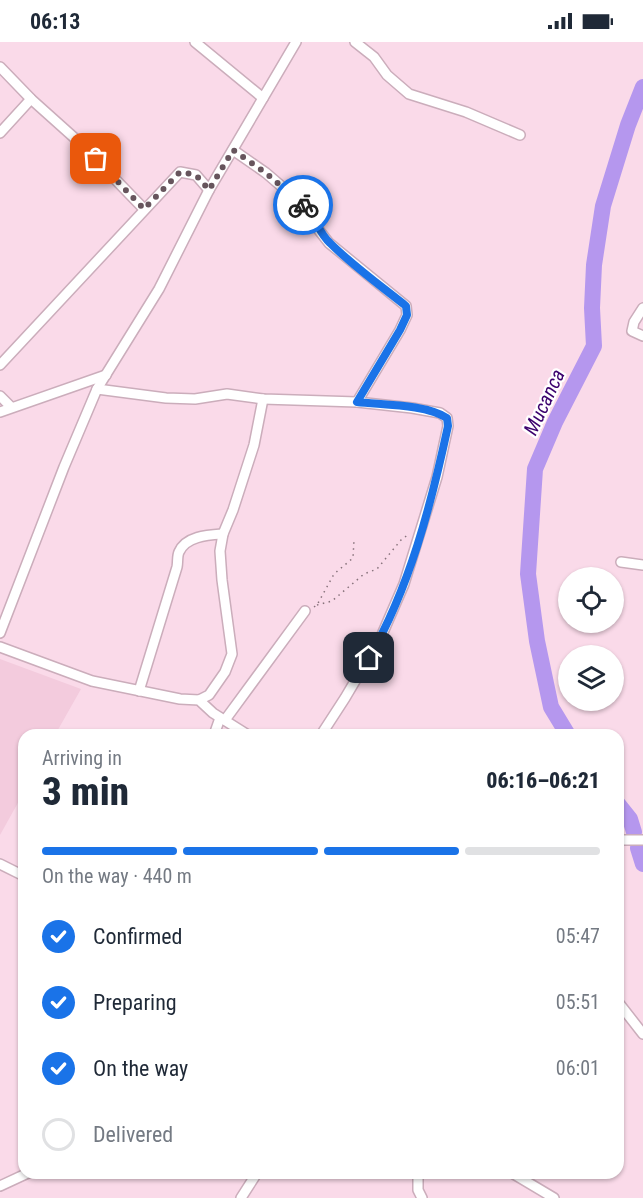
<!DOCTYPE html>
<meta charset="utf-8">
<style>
body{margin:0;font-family:"Roboto Condensed",sans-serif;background:#f2f2f3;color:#1f2937;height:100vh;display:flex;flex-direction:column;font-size:22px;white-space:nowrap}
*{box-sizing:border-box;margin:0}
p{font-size:20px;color:#747a83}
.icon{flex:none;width:33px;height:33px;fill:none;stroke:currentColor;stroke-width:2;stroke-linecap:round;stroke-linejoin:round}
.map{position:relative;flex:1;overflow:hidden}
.drawer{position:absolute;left:18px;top:687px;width:606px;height:450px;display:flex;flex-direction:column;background:#fff;border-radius:18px;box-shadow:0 2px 4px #0004}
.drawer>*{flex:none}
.controls{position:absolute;left:558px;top:525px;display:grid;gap:12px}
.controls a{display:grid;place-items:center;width:66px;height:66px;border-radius:50%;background:#fff;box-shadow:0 2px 4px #0004;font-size:30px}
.pin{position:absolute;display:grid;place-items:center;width:51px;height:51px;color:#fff;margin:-26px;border-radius:12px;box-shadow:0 3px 9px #0006}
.courier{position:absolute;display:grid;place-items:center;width:60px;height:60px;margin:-30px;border:4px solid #1a73e8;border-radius:50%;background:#fff;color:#222;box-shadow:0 2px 8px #0007}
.summary em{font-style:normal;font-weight:800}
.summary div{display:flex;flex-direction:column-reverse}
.summary{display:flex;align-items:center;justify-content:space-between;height:102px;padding:0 24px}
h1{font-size:39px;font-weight:800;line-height:45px}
.bar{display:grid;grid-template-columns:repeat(4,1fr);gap:9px 6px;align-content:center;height:72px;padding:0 24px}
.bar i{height:8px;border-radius:4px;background:#e0e1e3}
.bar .current{background:#1a73e8}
.bar p{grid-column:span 4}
ol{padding:0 24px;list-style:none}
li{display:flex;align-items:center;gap:18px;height:66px}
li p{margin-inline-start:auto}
li .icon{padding:6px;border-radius:50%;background:#1a73e8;color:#fff;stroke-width:4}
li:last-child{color:#747a83}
li i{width:33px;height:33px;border:3px solid #e0e1e3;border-radius:50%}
.status{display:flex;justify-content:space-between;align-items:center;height:42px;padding:0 30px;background:#fff;direction:ltr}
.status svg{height:16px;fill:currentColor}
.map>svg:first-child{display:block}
</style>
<div class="status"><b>06:13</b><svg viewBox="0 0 49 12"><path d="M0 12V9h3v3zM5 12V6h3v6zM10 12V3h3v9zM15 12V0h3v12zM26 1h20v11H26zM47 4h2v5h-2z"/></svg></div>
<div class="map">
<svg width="643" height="1156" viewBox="0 0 643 1156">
<rect width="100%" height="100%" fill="#fadae9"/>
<polygon fill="#f3cbdd" points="0,617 81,647 55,693 24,693 24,750 0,793"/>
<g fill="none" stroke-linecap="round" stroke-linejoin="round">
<g stroke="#b597ee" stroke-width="16">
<polyline points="568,693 551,665 537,599 528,532 535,427 555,380 594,304 592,266 594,223 603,164 628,83 643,45"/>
<polyline points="618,762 630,777 634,790"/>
<polyline points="638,806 643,822"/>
</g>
<g stroke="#cbadbb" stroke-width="12">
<g id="street">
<polyline points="195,0 263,56"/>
<polyline points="355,0 374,15 387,33 409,52 466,70 520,93"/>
<polyline points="0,25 31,57 79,100 144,167"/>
<polyline points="0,91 31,57"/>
<polyline points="233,108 266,131 309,168 318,187 329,201 406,264 407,273 400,288 357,360"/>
<polyline points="643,266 634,280 632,289 643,294"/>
<polyline points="0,323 180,130 196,133 209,148"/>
<polyline points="97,347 166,356 195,357 227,352 263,357 357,360 412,366 440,371 447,376 448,384 437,435 404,542 381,595 345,656 321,693"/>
<polyline points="0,354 11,365"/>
<polyline points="0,370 106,333"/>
<polyline points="621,520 643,523"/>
<polyline points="0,591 64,425 97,347 159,247 209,148 296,0"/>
<polyline points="0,605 92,639 180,657 199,658 213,671 248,693"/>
<path d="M139,649l38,-124c1,-4 0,-11 2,-15 7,-16 29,-17 44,-18"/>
<polyline points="199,658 209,653 225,630 232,612 222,538 220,509 223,492 233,468 254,403 263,357"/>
<polyline points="225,678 305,569"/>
<polyline points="214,693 220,676"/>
<polyline points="618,798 643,798"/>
<polyline points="0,822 24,834"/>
<polyline points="618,960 643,992"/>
<polyline points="418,1131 418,1148 422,1156"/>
<polyline points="512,1131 554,1156"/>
<polyline points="0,1144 28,1131"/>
<polyline points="241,1156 257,1131"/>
</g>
</g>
<g stroke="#87727b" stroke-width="1.5" stroke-dasharray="1.5 4.5" stroke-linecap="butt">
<polyline points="317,563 332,559 364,532 377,527 401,498 409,492"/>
<polyline points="314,565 317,563 334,532 353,516 354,498"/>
</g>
<use href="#street" stroke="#fff" stroke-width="9"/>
</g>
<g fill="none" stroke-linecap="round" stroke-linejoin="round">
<polyline stroke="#67555d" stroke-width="6" stroke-dasharray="0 10.8" points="96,117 144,167 180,130 196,133 209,148 233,108 266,131 303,163"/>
<path stroke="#1a73e8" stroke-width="8" d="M303,163c12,10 15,27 27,38 23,23 51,43 76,63l1,9 -7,15 -43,72c26,3 68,2 90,16l1,8c-17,79 -38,161 -79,232"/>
</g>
<g text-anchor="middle" stroke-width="4.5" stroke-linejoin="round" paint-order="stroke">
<g font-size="20" font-style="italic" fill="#3b016d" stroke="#fff">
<text transform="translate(544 360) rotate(-65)" y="7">Mucanca</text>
</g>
</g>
</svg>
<div class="controls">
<a><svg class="icon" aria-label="locate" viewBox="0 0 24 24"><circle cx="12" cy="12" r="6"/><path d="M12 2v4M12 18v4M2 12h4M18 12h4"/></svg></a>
<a><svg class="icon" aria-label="layers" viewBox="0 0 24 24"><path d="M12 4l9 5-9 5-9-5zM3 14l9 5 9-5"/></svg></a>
</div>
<div class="pin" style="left:96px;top:117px;background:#ea580c"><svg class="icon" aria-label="bag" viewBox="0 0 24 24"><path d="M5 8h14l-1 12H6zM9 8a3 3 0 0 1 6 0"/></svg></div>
<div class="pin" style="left:369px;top:616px;background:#1f2937"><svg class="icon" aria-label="home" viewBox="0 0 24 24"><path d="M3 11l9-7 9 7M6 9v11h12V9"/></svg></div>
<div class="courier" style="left:303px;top:163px"><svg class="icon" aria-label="bike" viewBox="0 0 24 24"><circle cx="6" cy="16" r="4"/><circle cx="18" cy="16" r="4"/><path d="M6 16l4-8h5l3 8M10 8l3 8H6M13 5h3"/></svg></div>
<section class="drawer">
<div class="summary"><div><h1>3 min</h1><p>Arriving in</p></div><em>06:16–06:21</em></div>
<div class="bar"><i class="current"></i><i class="current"></i><i class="current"></i><i></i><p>On the way · 440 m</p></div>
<ol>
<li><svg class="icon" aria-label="check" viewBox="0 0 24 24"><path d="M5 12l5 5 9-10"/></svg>Confirmed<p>05:47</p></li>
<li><svg class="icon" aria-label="check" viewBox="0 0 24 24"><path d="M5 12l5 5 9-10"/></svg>Preparing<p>05:51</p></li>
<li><svg class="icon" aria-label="check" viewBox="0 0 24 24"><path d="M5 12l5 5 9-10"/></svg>On the way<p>06:01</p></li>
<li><i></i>Delivered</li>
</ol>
</section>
</div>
